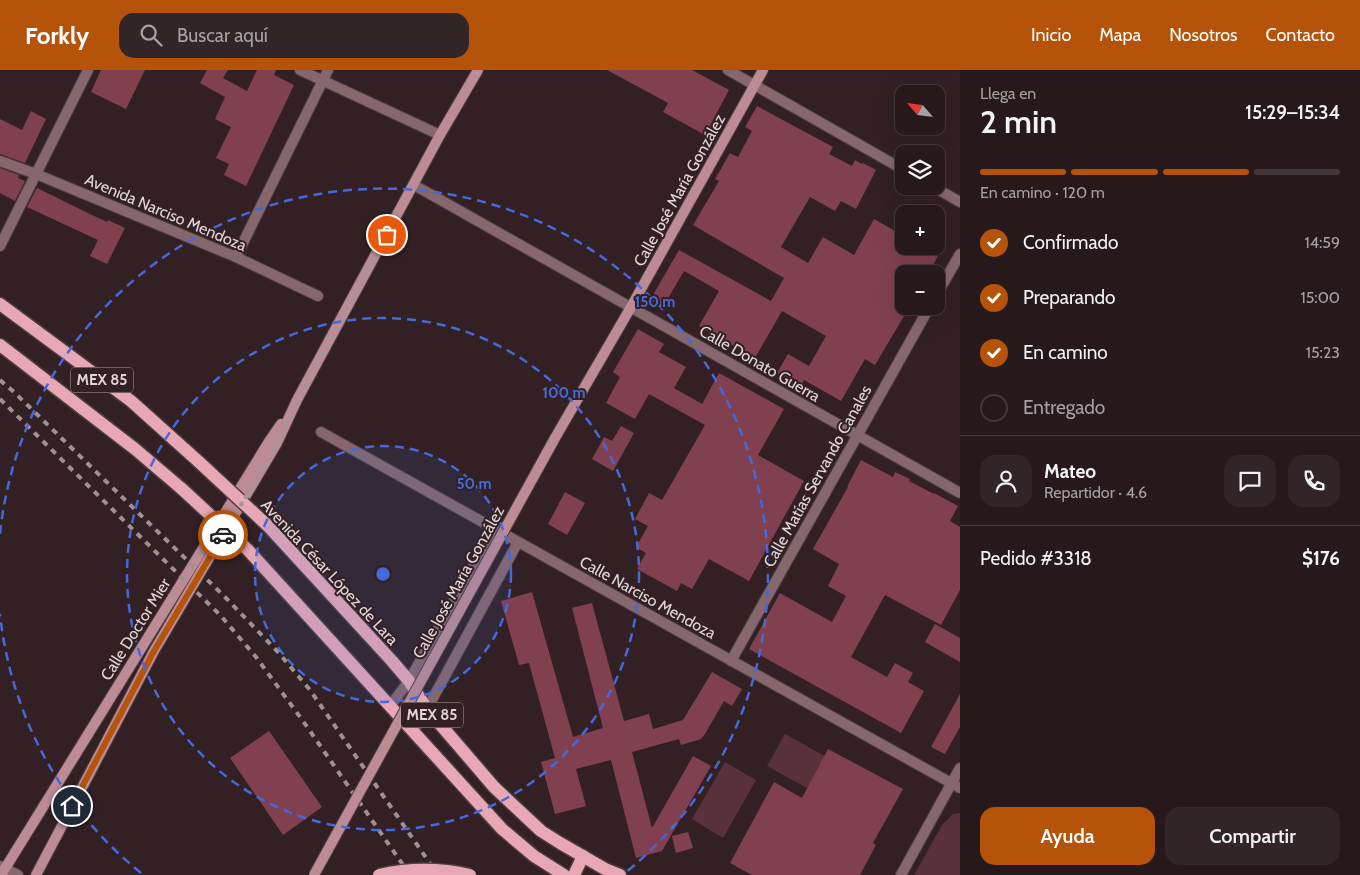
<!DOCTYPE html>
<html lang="es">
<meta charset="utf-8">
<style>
body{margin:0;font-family:Cabin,sans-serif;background:#322528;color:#f1f3f6;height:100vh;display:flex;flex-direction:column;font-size:19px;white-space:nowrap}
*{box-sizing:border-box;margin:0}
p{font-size:16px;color:#a4a0a3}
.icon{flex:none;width:28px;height:28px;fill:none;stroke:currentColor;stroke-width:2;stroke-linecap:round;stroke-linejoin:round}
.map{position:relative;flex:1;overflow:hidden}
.side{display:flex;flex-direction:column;background:#26181b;width:400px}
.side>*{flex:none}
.needle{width:32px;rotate:298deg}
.controls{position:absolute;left:895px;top:15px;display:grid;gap:10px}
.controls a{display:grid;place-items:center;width:50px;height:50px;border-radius:10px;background:#26181b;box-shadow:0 5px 20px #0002,0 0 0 1px #42373a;font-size:25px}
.pin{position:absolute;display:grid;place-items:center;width:42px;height:42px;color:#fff;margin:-21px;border:2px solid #fff;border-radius:50%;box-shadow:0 1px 5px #0007}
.courier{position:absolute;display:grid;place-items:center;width:50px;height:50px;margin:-25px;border:4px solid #b45309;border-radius:50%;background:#fff;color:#222;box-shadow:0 1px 6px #0007}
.headline em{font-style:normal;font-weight:600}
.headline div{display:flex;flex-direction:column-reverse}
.headline{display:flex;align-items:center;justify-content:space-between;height:85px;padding:0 20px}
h1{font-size:32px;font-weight:600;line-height:38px}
.bar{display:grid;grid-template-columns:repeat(4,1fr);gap:8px 5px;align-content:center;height:60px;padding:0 20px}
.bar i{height:6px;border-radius:4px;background:#42373a}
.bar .current{background:#b45309}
.bar p{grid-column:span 4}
.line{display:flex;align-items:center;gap:12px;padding:0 20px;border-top:1px solid #42373a}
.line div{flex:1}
.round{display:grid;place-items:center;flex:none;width:52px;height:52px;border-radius:15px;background:#322528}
ol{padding:0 20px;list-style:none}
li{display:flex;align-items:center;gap:15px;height:55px}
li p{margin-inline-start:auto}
li .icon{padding:5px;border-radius:50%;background:#b45309;color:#fff;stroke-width:4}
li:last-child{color:#a4a0a3}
li i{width:28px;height:28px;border:2px solid #42373a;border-radius:50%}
.cta{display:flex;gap:10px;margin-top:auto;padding:10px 20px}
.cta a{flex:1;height:58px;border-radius:15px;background:#b45309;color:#fff;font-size:20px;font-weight:600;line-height:58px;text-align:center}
.cta a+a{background:#322528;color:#f1f3f6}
header{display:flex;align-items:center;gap:30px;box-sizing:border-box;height:70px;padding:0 25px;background:#b45309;color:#fff}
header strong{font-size:24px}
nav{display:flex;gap:28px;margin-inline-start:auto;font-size:18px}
.search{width:350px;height:45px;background:#322528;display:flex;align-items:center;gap:12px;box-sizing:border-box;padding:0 18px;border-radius:15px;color:#a4a0a3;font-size:19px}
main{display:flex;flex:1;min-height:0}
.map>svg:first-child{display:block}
</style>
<header>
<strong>Forkly</strong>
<div class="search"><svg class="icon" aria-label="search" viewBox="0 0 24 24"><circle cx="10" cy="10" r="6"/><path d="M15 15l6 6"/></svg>Buscar aquí</div>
<nav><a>Inicio</a><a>Mapa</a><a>Nosotros</a><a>Contacto</a></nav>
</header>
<main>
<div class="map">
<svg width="960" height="805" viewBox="0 0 960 805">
<rect width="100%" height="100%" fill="#322024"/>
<g fill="#59313a">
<polygon points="785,664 843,696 825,728 767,696"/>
<polygon points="725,692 756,710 723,768 692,749"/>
<polygon points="960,743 960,805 914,805 942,755 953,744"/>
</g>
<g fill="#814050">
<polygon points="101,0 145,0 126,39 91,22"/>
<polygon points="207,0 228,0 223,8 247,21 257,0 276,0 274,5 294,15 246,116 224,105 229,94 216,88 231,57 215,49 225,27 200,13"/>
<polygon points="607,0 692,0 729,20 705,65 663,42 668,33"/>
<polygon points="757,36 833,77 829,84 852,96 855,90 862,94 863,93 876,100 856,139 841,131 835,141 810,127 781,177 808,193 823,167 854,185 874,149 904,166 904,176 921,176 938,186 928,204 904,204 904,236 910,236 875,295 865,289 841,331 804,310 801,316 777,303 788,284 809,296 826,266 782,241 755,288 699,256 719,221 684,201 663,237 650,230 679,180 771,231 784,208 693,155 719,111 715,109 730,83 738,87 752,61 745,57"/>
<polygon points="31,41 46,49 25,93 0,84 0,49 22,60"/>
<polygon points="0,98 19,105 18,108 25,111 15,131 0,123"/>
<polygon points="37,118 92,145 107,152 108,150 125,158 107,194 90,186 98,170 27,137"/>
<polygon points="638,259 664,274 659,282 686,297 674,318 702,334 719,303 784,339 758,385 804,411 749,511 709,489 692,519 681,513 677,521 637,499 646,483 636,477 648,456 635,449 649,423 662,430 705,355 649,324 635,349 606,333 620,307 613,302"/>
<polygon points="621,356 634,363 613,401 592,389 604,367 612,371"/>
<polygon points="861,390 893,407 895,402 910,409 909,411 934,424 934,423 958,436 950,451 960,457 960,520 941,555 885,525 851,587 887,607 895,593 913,603 908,612 924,621 901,663 749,579 780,523 832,552 846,526 828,516 839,494 813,479 848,417 847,417"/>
<polygon points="565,422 585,433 567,465 548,454"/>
<polygon points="532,522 573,667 603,658 572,538 592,533 624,651 649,644 653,659 683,650 712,602 742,619 732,636 724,631 705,664 701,669 681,675 679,669 632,682 652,758 693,686 711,696 662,781 636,788 611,690 576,699 586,736 555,744 541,692 555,688 529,593 519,595 501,531"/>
<polygon points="935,554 960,568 960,592 925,572"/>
<polygon points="960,624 960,657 945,684 931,677"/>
<polygon points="269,661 322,737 283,765 230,688"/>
<polygon points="828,679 903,719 873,773 876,775 860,805 752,805 730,793 774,712 802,728"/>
<polygon points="688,762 693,778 676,783 672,766"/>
</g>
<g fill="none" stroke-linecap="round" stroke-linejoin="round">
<g stroke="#4e3d41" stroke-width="12">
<g id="minor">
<polyline points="300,0 440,65"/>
<polyline points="728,0 904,100"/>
<polyline points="0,91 36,104 236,187 318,226"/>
<polyline points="414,115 960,423"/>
<polyline points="932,116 960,132"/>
<polyline points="0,176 88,0"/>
<polyline points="236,187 328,0"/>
<polyline points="936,226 960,184"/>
<polyline points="321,362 960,718"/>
<polyline points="731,591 930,236"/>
<polyline points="390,636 409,611 494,459"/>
<polyline points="413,661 427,639 518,472"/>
<polyline points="0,796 18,805"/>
<polyline points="901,805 960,698"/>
</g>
</g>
<g stroke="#4e3d41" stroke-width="12">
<g id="secondary">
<polyline points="555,368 631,237 763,0"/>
<polyline points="1,805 270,370 281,354"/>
<polyline points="36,805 154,581 277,373 297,330 440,65 478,0"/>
</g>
</g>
<g stroke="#4e3d41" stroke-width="15">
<g id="primary">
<polyline points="0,234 131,331 199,392"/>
<polyline points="0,275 135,379 182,419"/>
<polyline points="268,456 392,591 409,611 427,639 494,717 526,747 541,761 560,773 605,799 620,805"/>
<polyline points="248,480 502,759 534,786 564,805"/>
<polyline points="574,805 583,786"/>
</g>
</g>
<use href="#minor" stroke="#86676d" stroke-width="10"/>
<use href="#secondary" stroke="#bd8b95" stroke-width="10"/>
<use href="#primary" stroke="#e7a7b4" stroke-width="12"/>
<g stroke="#9f9093" stroke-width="4" stroke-dasharray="6 6" stroke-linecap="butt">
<polyline points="0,310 15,323 224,526 278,582 310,620 438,805"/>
<polyline points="0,329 221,546 256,587 303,651 410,805"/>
</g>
<g stroke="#4e3d41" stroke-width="12" stroke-linecap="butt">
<polyline id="secondary-bridge" points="314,805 555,368"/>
</g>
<g stroke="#4e3d41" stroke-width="15" stroke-linecap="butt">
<g id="primary-bridge">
<polyline points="199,392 268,456"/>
<polyline points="182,419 248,480"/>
<path d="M379,805c30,-7 61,-7 91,0"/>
</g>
</g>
<use href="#secondary-bridge" stroke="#bd8b95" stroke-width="10"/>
<use href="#primary-bridge" stroke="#e7a7b4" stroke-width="12"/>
</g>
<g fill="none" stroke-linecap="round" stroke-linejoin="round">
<polyline stroke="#a59699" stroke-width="5" stroke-dasharray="0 9" points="223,465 278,373 297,330 387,165"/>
<polyline stroke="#b45309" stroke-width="6" points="72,736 154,581 223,465"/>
</g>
<circle cx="383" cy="504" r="128" fill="#4569d8" fill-opacity=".12"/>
<g fill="none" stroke="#4569d8" stroke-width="2.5" stroke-dasharray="9 6">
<circle cx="383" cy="504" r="128"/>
<circle cx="383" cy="504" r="256"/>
<path d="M141 803A385 385 0 0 1 0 544M0 464A385 385 0 1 1 625 803"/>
</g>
<g text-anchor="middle" stroke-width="4" stroke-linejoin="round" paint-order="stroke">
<g fill="#322024" stroke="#ae9fa2" stroke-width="1">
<rect x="71" y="297.5" width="62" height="25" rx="4"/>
<rect x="401" y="632.5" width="62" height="25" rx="4"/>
</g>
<g font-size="15" font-weight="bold" fill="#e3d6d8">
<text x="102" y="315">MEX 85</text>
<text x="432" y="650">MEX 85</text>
</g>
<g font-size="16" fill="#e3d6d8" stroke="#322024">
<text transform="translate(679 120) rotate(-61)" y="6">Calle José María González</text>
<text transform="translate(166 142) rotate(23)" y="6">Avenida Narciso Mendoza</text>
<text transform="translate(760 293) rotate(30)" y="6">Calle Donato Guerra</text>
<text transform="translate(817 406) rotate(-61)" y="6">Calle Matías Servando Canales</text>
<text transform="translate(330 502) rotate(47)" y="6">Avenida César López de Lara</text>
<text transform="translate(458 512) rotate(-61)" y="6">Calle José María González</text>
<text transform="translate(648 527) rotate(29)" y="6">Calle Narciso Mendoza</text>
<text transform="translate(135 559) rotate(-58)" y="6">Calle Doctor Mier</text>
</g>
</g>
<circle cx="383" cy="504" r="8" fill="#4569d8" stroke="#322024" stroke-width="2.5"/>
<g font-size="15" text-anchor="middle" font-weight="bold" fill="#4569d8" stroke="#322024" stroke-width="4" stroke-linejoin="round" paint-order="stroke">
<text x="655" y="237">150 m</text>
<text x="564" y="328">100 m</text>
<text x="474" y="419">50 m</text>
</g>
</svg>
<div class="controls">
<a><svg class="needle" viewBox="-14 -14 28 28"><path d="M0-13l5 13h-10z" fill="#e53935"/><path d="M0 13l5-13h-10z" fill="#a4a0a3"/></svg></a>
<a><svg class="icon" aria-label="layers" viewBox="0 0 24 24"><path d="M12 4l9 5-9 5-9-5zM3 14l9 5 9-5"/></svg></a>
<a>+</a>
<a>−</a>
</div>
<div class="pin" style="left:387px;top:165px;background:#ea580c"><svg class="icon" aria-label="bag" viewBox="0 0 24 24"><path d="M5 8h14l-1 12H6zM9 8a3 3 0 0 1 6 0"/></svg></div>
<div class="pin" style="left:72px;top:736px;background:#1f2937"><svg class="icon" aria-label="home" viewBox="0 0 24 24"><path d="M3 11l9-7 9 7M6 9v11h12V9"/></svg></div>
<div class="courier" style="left:223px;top:465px"><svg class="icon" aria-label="car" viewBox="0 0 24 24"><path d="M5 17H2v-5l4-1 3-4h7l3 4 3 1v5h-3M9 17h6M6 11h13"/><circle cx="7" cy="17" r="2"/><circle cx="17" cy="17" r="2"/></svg></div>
</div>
<section class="side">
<div class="headline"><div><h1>2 min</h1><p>Llega en</p></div><em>15:29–15:34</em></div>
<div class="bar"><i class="current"></i><i class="current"></i><i class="current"></i><i></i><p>En camino · 120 m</p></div>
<ol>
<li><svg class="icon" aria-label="check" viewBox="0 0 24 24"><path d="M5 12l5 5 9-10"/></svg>Confirmado<p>14:59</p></li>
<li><svg class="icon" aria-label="check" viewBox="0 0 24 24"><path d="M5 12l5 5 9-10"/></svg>Preparando<p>15:00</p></li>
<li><svg class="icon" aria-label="check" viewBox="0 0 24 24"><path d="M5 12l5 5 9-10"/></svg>En camino<p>15:23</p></li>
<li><i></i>Entregado</li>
</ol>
<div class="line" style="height:90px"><a class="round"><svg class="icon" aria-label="person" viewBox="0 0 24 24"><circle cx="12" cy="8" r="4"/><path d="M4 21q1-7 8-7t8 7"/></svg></a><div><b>Mateo</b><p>Repartidor · 4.6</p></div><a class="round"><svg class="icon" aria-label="chat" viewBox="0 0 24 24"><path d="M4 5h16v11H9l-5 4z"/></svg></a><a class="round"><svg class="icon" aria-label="phone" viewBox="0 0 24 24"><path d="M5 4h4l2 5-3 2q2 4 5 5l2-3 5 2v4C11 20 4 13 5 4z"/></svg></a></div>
<div class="line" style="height:65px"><div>Pedido #3318</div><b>$176</b></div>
<div class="cta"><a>Ayuda</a><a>Compartir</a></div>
</section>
</main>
